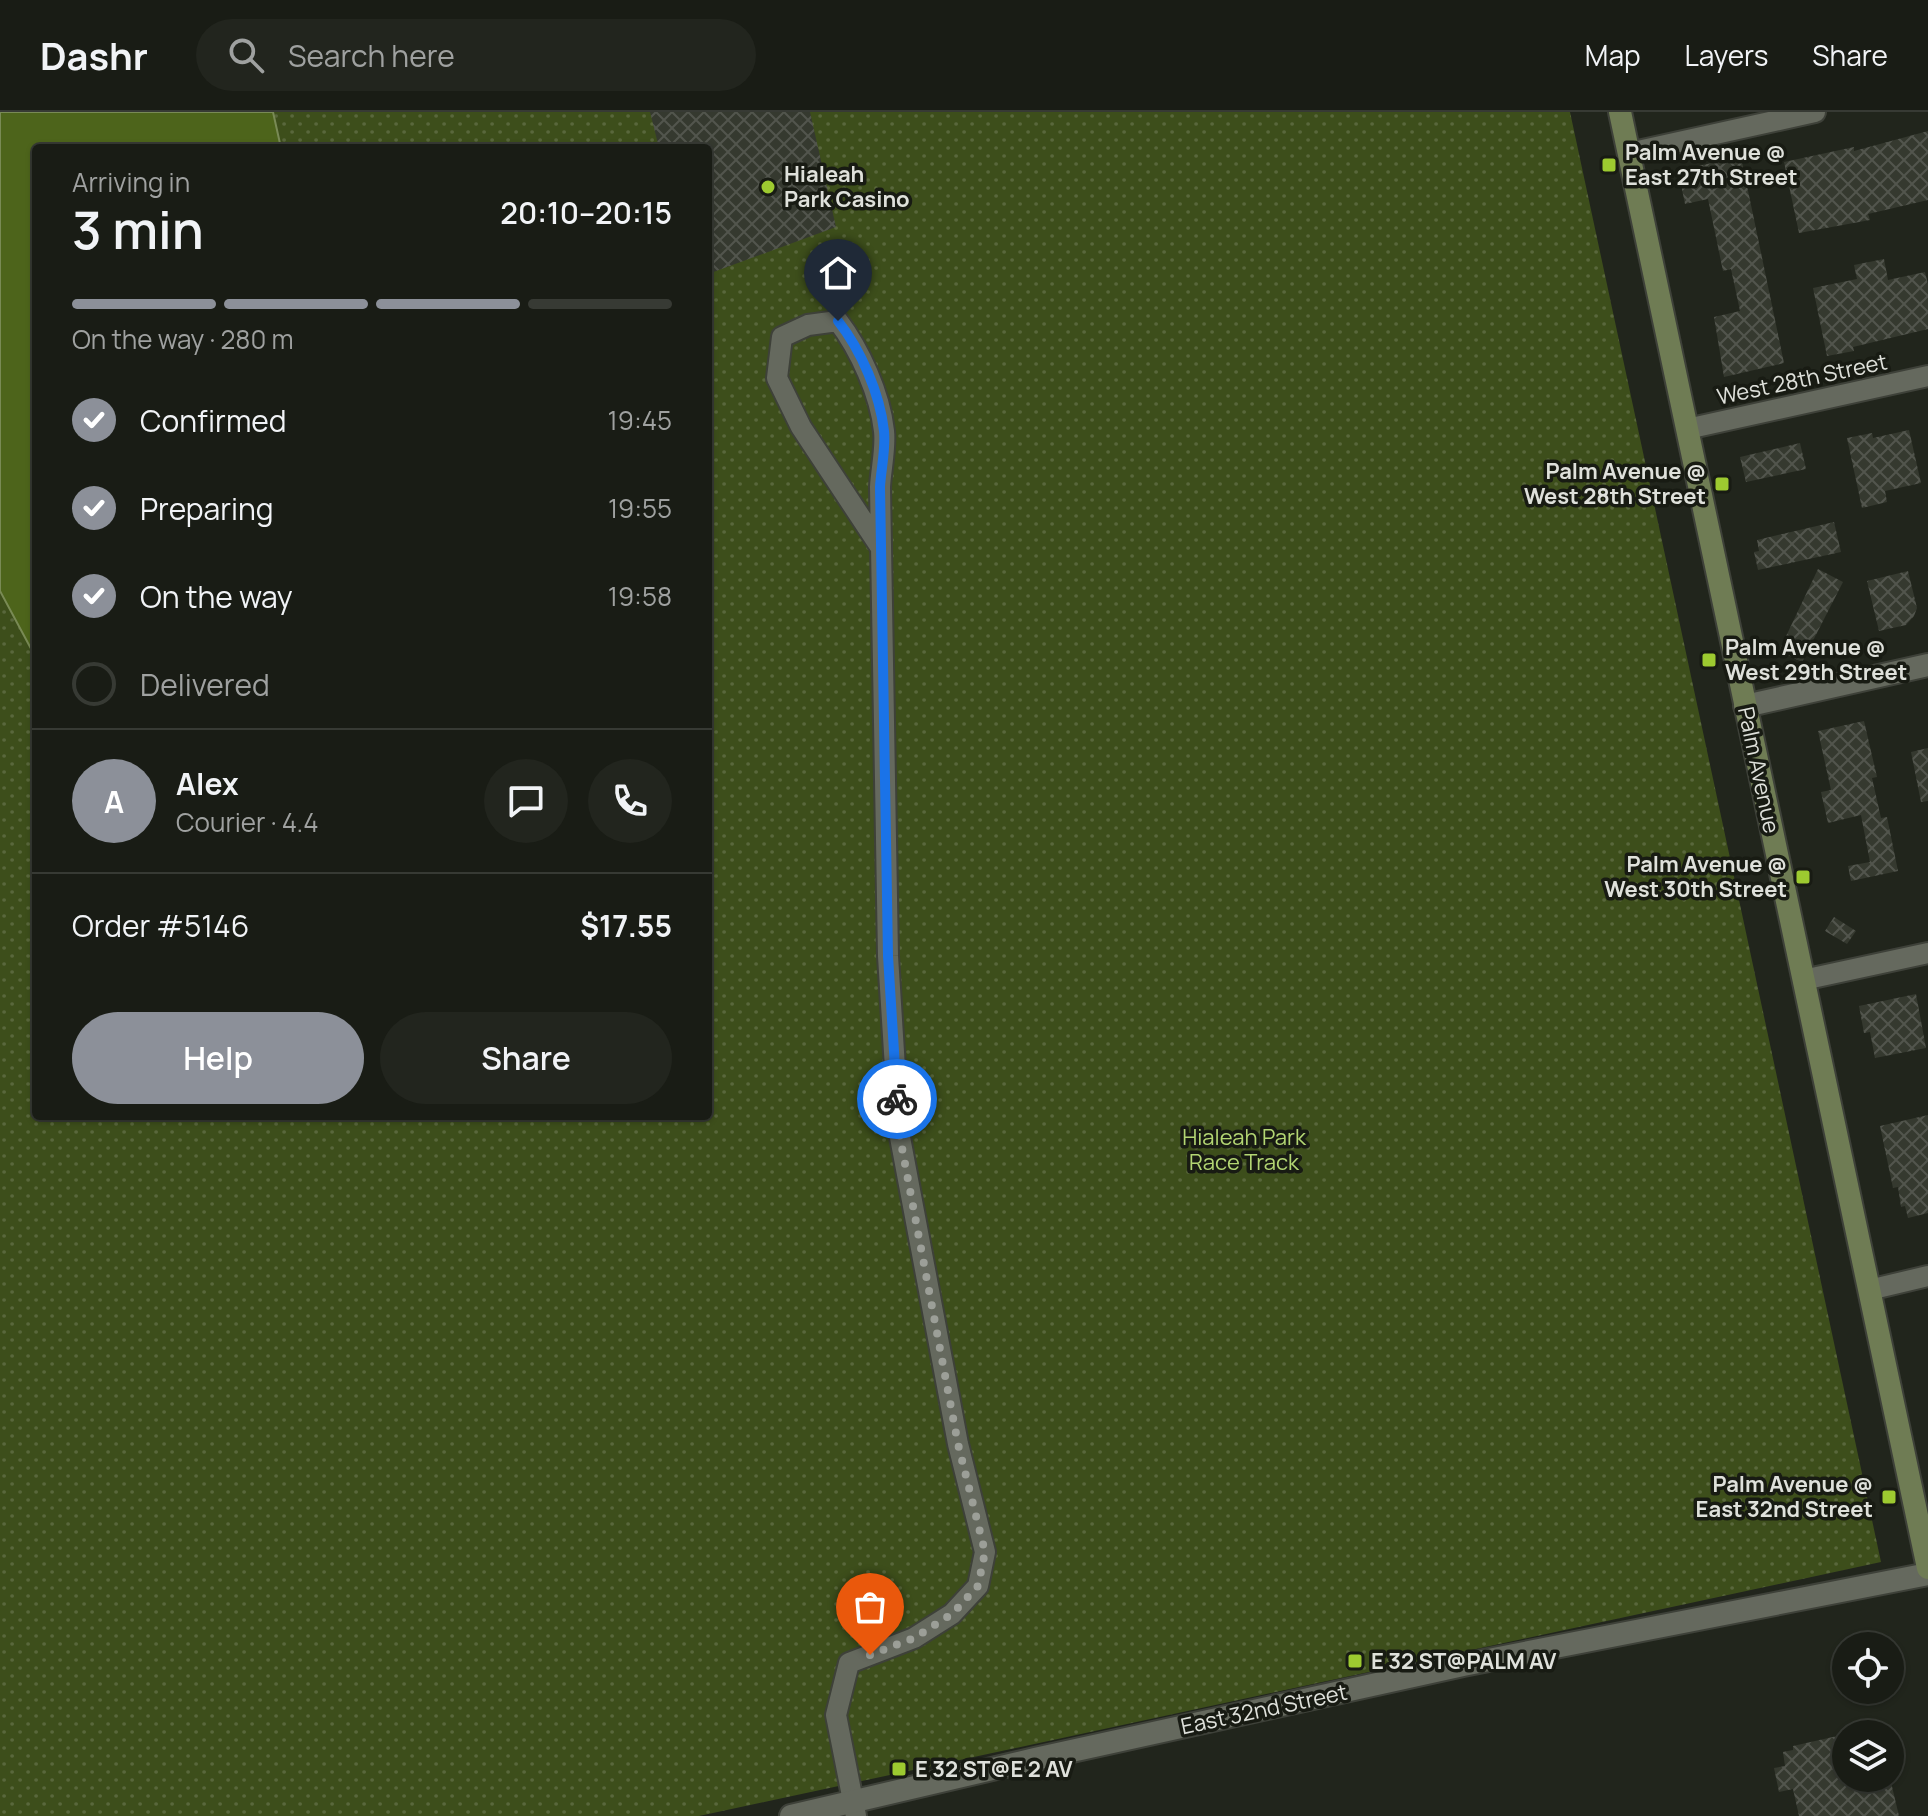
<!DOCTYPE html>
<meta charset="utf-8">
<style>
body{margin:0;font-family:Manrope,sans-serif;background:#22251e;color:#f1f3f6;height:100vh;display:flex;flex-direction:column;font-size:30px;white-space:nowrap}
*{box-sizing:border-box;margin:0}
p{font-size:26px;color:#9fa1a0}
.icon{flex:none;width:44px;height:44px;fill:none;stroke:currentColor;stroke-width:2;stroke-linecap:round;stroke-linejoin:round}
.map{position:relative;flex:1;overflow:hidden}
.side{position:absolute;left:32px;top:32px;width:680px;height:976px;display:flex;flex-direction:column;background:#191c15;border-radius:8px;box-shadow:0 2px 6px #0004,0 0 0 2px #373a34}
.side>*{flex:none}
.buttons{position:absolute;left:1832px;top:1520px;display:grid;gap:16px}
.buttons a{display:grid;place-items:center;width:72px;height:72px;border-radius:50%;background:#191c15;box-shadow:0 2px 6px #0004,0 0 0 2px #373a34;font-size:40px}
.pin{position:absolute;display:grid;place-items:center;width:68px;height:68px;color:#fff;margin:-82px -34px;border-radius:50% 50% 50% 0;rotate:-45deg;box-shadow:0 0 8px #0007}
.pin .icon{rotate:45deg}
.courier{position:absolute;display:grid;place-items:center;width:80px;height:80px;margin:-40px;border:6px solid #1a73e8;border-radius:50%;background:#fff;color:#222;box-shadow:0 2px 10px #0007}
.head em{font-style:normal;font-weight:600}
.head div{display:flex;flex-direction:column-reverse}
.head{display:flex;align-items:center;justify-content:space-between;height:136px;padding:0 40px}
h1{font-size:52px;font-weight:600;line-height:60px}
.bar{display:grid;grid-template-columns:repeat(4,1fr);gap:12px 8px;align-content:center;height:96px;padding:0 40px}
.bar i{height:10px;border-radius:6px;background:#373a34}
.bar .on{background:#8c9099}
.bar p{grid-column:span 4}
.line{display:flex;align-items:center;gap:20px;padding:0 40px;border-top:2px solid #373a34}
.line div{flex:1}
.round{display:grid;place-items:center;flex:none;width:84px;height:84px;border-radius:42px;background:#22251e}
ol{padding:0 40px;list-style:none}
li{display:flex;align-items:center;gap:24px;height:88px}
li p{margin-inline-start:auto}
li .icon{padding:8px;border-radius:50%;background:#8c9099;color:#fff;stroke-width:4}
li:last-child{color:#9fa1a0}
li i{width:44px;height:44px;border:4px solid #373a34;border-radius:50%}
.button{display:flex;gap:16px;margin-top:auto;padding:16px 40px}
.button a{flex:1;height:92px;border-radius:48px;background:#8c9099;color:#fff;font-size:32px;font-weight:600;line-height:92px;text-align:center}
.button a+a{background:#22251e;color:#f1f3f6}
header{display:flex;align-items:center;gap:48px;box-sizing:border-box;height:112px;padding:0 40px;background:#191c15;border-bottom:2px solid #373a34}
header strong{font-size:38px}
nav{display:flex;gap:44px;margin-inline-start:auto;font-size:28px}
.search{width:560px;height:72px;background:#22251e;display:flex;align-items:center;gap:20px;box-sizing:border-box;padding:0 28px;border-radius:44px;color:#9fa1a0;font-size:30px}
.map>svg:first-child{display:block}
</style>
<header>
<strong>Dashr</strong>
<div class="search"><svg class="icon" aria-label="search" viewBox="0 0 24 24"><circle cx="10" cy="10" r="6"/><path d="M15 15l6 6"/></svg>Search here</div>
<nav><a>Map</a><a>Layers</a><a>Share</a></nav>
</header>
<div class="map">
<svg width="1928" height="1704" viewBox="0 0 1928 1704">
<defs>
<pattern id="park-dots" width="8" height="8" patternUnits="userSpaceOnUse" patternTransform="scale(2)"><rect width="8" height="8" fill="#3d4e1b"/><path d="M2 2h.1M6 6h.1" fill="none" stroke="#59673c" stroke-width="1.8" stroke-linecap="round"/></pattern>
<pattern id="building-cross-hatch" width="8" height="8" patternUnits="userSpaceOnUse" patternTransform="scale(2)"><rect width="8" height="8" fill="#35392f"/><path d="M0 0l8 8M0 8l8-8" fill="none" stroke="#52554d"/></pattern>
</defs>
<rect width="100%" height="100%" fill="#21251c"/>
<path fill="url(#park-dots)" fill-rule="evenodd" d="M0,0h1570l311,1450 -1182,254h-699zM36,36h672v968h-672z"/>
<polygon fill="#4d641b" stroke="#798a55" stroke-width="2" points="0,0 273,0 281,36 36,36 36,546 0,479"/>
<g fill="url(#building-cross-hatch)">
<polygon points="650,0 810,0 836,115 708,162 708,36 659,36"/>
<polygon points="1928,19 1928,88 1868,102 1870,108 1799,121 1784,50 1854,35 1854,39"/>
<polygon points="1741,45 1784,251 1724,265 1714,205 1740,199 1731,157 1723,159 1708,87 1685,92 1678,58"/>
<polygon points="1884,147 1888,168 1925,160 1928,172 1928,217 1853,235 1854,239 1827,244 1813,176 1857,167 1854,153"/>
<polygon points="1909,318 1921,371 1885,379 1887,390 1862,396 1847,326 1872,321 1873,326"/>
<polygon points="1800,331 1806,357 1746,370 1740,345"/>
<polygon points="1834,410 1841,440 1758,458 1754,440 1759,439 1757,428"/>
<polygon points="1818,457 1843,470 1802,550 1779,539"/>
<polygon points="1908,459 1917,496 1914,504 1906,513 1879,519 1867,469"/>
<polygon points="1864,609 1877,665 1872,666 1881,706 1887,705 1898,759 1851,769 1848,754 1870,750 1861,703 1828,711 1821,680 1831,678 1818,619"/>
<polygon points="1928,636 1928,689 1921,690 1911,640"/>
<polygon points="1834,805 1856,819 1847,832 1825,819"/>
<polygon points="1916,882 1926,936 1875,946 1870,920 1864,921 1859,894"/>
<polygon points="1928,1003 1928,1101 1908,1106 1905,1094 1901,1095 1898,1075 1893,1076 1880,1014"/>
<polygon points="1846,1622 1846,1666 1890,1666 1899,1704 1799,1704 1793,1677 1779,1680 1774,1656 1785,1654 1783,1640 1793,1638 1793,1634"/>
</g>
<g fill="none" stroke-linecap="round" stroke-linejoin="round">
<g stroke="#3e4139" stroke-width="24">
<g id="minor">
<polyline points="1629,41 1815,0"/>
<polyline points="1687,317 1928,264"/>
<polyline points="1803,868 1928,841"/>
<polyline points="1869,1178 1928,1164"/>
<path d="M856,1704l-20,-101 13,-52 65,-25 38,-24 26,-28 7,-34 -27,-108 -59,-312 -11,-176 -8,-469c1,-18 6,-39 4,-56 -4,-37 -24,-81 -46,-110l-30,4 -26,12 -5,41 24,49 80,121"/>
</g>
</g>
<g stroke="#3e4139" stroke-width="26">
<g id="tertiary">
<polyline points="1745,594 1928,553"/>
<polyline points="791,1704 1035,1647 1463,1553 1928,1462"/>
</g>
</g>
<g stroke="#3e4139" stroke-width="26">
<polyline id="secondary" points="1620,0 1928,1456"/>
</g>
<use href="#minor" stroke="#65695e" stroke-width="20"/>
<use href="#tertiary" stroke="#65695e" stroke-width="22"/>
<use href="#secondary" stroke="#6f7c54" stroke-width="22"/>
</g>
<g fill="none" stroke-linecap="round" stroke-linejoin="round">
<polyline stroke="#9c9f98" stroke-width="8" stroke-dasharray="0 14.4" points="870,1543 914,1526 952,1502 978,1474 985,1440 958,1332 899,1020 897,987"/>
<path stroke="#1a73e8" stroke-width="10" d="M838,209c23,29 42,73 46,110 2,17 -3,38 -4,56l8,469 9,143"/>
</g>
<g fill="#9dca30" stroke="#181b13" stroke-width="3">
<rect x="1601" y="45" width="16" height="16" rx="4"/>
<circle cx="768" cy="75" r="8"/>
<rect x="1714" y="364" width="16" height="16" rx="4"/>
<rect x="1701" y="540" width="16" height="16" rx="4"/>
<rect x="1795" y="757" width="16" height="16" rx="4"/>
<rect x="1881" y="1377" width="16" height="16" rx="4"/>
<rect x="1347" y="1541" width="16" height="16" rx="4"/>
<rect x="891" y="1649" width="16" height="16" rx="4"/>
</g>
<g text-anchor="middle" stroke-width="7" stroke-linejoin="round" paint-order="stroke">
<g font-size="22" font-weight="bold" fill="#dfe1db" stroke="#181b13" text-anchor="start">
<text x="1625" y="48">Palm Avenue @<tspan x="1625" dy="25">East 27th Street</tspan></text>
<text x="784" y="70">Hialeah<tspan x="784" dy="25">Park Casino</tspan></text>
<text x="1706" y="367" text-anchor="end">Palm Avenue @<tspan x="1706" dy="25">West 28th Street</tspan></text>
<text x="1725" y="543">Palm Avenue @<tspan x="1725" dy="25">West 29th Street</tspan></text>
<text x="1787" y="760" text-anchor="end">Palm Avenue @<tspan x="1787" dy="25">West 30th Street</tspan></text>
<text x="1873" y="1380" text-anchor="end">Palm Avenue @<tspan x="1873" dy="25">East 32nd Street</tspan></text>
<text x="1371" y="1557">E 32 ST@PALM AV</text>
<text x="915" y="1665">E 32 ST@E 2 AV</text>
</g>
<g font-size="22" fill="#dfe1db" stroke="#181b13">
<text transform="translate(1802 267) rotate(-12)" y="8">West 28th Street</text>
<text transform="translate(1759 658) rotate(78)" y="8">Palm Avenue</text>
<text transform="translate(1264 1597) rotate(-12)" y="8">East 32nd Street</text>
</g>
<g font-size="22" fill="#b3d673" stroke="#181b13">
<text x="1244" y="1033">Hialeah Park<tspan x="1244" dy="25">Race Track</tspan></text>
</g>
</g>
</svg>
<div class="buttons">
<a><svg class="icon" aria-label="locate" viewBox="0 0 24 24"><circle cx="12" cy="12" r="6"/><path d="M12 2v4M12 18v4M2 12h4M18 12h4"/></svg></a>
<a><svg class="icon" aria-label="layers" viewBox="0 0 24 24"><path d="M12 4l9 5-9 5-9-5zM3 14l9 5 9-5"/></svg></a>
</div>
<div class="pin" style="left:870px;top:1543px;background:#ea580c"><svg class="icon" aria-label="bag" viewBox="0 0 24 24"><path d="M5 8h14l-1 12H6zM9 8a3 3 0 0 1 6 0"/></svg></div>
<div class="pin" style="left:838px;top:209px;background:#1f2937"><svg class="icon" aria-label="home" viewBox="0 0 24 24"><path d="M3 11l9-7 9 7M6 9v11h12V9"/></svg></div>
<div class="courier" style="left:897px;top:987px"><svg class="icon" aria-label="bike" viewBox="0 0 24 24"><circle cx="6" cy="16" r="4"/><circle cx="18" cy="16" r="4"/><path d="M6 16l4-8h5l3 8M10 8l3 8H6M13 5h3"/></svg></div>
<section class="side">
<div class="head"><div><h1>3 min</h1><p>Arriving in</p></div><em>20:10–20:15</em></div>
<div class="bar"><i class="on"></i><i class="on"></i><i class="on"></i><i></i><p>On the way · 280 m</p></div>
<ol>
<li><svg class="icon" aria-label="check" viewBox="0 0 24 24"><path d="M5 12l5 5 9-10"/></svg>Confirmed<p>19:45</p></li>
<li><svg class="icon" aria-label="check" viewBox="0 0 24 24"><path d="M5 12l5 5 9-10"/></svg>Preparing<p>19:55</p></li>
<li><svg class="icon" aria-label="check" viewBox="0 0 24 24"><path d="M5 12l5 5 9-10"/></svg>On the way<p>19:58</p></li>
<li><i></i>Delivered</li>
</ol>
<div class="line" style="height:144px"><b class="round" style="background:#8c9099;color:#fff">A</b><div><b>Alex</b><p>Courier · 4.4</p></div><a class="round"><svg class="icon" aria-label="chat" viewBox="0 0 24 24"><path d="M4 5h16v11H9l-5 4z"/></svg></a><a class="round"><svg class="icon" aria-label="phone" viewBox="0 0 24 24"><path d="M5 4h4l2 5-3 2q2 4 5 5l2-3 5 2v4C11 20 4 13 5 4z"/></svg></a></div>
<div class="line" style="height:104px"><div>Order #5146</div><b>$17.55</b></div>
<div class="button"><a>Help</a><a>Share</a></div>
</section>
</div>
